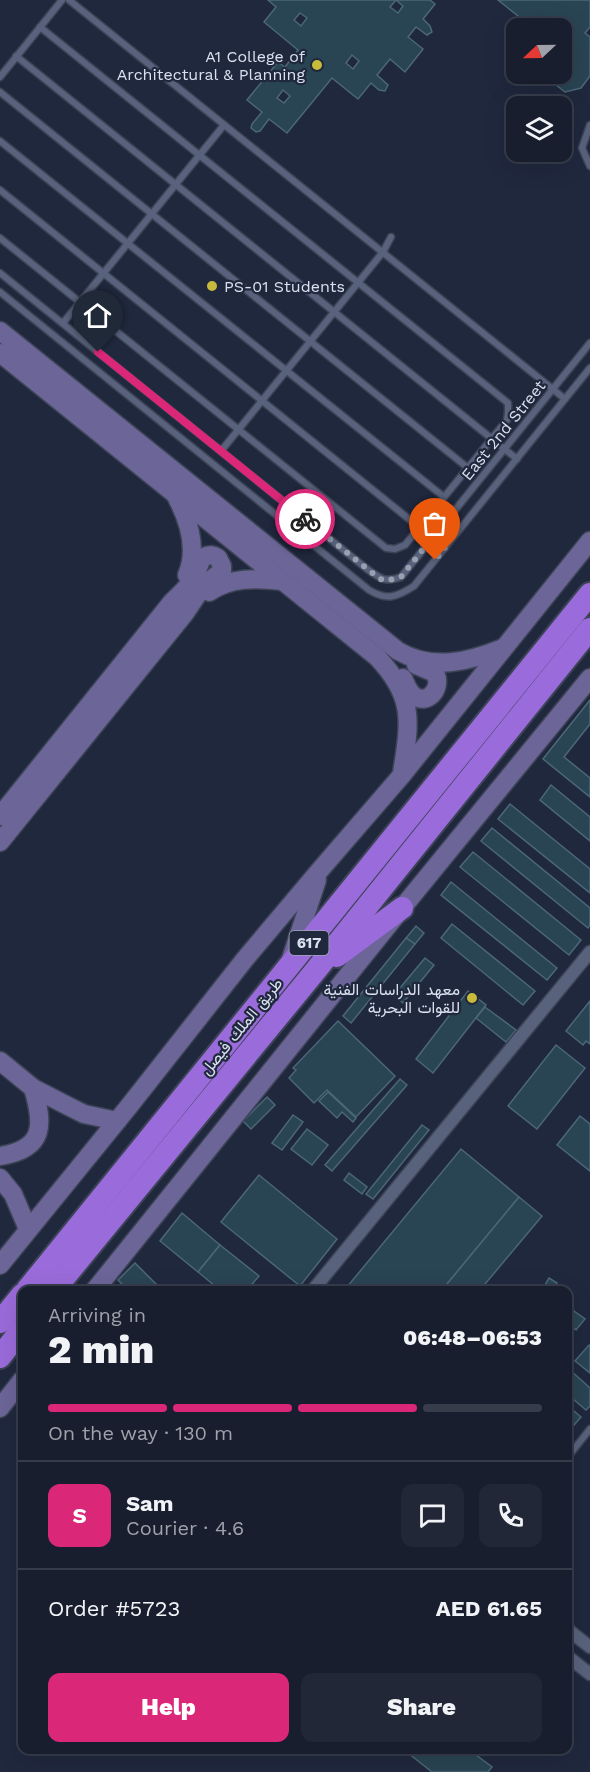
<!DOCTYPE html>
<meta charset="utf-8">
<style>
body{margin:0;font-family:"Work Sans",Vazirmatn,sans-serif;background:#212736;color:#f1f3f6;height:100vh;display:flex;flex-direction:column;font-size:22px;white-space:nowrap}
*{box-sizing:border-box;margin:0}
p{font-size:20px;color:#9fa2aa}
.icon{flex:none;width:33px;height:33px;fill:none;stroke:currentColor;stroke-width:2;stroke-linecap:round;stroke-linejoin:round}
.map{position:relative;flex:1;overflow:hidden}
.side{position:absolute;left:18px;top:1286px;width:554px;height:468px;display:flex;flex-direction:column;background:#181e2e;border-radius:12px;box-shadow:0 6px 24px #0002,0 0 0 2px #363c4a}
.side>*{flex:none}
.needle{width:39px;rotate:248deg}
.tools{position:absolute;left:506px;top:18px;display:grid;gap:12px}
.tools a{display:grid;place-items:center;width:66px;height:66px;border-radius:12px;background:#181e2e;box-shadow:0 6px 24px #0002,0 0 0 2px #363c4a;font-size:30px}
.pin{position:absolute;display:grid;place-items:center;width:51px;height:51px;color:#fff;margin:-62px -26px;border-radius:50% 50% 50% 0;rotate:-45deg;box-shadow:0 0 6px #0007}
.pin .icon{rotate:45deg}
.courier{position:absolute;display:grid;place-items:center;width:60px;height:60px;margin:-30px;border:4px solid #db2777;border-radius:50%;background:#fff;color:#222;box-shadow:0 2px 8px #0007}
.headline em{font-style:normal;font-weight:800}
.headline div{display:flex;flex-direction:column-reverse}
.headline{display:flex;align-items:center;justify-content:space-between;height:102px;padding:0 30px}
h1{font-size:39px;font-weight:800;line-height:45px}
.bar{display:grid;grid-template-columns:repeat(4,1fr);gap:9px 6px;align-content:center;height:72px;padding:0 30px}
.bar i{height:8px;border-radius:4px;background:#363c4a}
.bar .on{background:#db2777}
.bar p{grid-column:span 4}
.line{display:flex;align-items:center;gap:15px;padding:0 30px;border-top:2px solid #363c4a}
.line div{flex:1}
.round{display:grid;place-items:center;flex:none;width:63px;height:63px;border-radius:12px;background:#212736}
.cta{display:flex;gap:12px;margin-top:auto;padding:12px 30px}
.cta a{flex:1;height:69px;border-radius:12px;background:#db2777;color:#fff;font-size:24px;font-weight:800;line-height:69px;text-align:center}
.cta a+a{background:#212736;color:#f1f3f6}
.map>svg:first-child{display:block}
</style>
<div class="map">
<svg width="590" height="1772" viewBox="0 0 590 1772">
<rect width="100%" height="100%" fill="#20283e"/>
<g fill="#294453" stroke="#4b6778" stroke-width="1.5" fill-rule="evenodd">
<path d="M268,0h128l-6,7 8,6 5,-7 -7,-6h34l5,4 -12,15 7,7 2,6 -5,3 -11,-8 -8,10 15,12 -18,23 -15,-13 -13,16 11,10 -3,6 -6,-1 -8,-7 -13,16 -26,-21 -45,55 -18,-14 -9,12 -4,1 -5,-4 1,-4 10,-12 -15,-12 31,-38 7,5 13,-17 -34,-28 12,-15zM300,13l7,5 -6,8 -7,-6zM352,55l7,6 -6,8 -7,-6zM283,90l7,6 -6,7 -7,-5z"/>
<polygon points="498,0 590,0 590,27 585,33 590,37 590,76 581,88 565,92 542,74 561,74 561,28 533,28"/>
<polygon points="590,700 590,724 564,757 590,778 590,797 543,759"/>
<polygon points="551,785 590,817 590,841 540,800"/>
<polygon points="510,804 590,869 590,893 498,819"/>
<polygon points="492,828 590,908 590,925 588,928 481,841"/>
<polygon points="473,852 581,940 569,955 460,867"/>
<polygon points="451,882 557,968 547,980 441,895"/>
<polygon points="452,924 535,991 523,1005 441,938"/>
<polygon points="416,926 424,933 415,944 406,938"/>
<polygon points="406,938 415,944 351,1023 343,1016"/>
<polygon points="425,958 434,965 403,1003 394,995"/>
<polygon points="468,991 486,1005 433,1073 416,1059"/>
<polygon points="590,1001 590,1044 586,1041 583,1045 566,1031"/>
<polygon points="485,1007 516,1030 506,1042 476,1018"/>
<polygon points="338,1021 395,1076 356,1117 327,1090 314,1103 289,1078 296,1070 293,1068"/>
<polygon points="556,1045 585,1068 537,1129 508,1106"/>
<polygon points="400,1079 407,1085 332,1171 325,1165"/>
<polygon points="328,1092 356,1118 353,1122 342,1112 337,1118 319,1101"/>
<polygon points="267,1097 275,1105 251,1129 243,1121"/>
<polygon points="293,1115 303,1122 282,1150 272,1143"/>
<polygon points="580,1116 590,1124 590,1171 557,1145"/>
<polygon points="422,1125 429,1130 373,1199 366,1194"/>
<polygon points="307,1129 328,1145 312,1165 291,1149"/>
<polygon points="461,1149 519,1197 442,1290 350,1290 347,1287"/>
<polygon points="349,1173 367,1187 362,1194 344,1180"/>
<polygon points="259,1175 337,1239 300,1286 221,1222"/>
<polygon points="519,1197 542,1216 480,1290 442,1290"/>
<polygon points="182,1213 220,1245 198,1272 160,1241"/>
<polygon points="220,1245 259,1276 247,1290 220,1290 198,1272"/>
<polygon points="135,1263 159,1287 156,1290 128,1290 118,1280"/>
<polygon points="549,1278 557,1283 552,1290 542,1290"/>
<polygon points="574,1311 585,1319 576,1330 567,1322 567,1319"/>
<polygon points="589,1345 590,1346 590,1373 575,1361"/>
<polygon points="569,1369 590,1388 590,1406 586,1410 567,1394 567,1371"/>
<polygon points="567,1405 581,1417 567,1433"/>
<polygon points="403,1749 468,1749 492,1767 488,1772 432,1772"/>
</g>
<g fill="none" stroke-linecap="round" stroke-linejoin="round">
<g stroke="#3c4355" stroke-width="9">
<g id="lane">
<polyline points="69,0 565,399"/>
<polyline points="16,56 517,459"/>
<polyline points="0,77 62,0"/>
<polyline points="0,92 468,468"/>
<polyline points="590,125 582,148 590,166"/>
<polyline points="0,141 444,497"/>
<polyline points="0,190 445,548"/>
<polyline points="0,238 386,548 395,549 405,545 507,420 508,412 508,403 40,27"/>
<path d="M0,273l367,296c12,9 18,14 34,8l189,-234"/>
<path d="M0,292l369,298c18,11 28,7 45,-4l176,-218"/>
<polyline points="63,323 224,125"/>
<polyline points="221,451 383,252 391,237"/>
<polyline points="567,1458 590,1429"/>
</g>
</g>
<g stroke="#3c4355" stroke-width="15">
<g id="street">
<polyline points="313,1290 590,952"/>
<polyline points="567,1629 590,1647"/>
<polyline points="567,1656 590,1674"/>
</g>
</g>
<g stroke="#3c4355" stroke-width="21">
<g id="secondary">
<path d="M0,331l398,320c35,20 70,11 105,-3"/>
<path d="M0,353l377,304c38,40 33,65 25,116"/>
<path d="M177,498c12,23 21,51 10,77"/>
<path d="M209,592c22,-15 47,-14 73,-11"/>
<path d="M403,678c3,6 5,13 10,17 14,12 30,-7 22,-22l-19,-8"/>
<path d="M0,816l172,-214c9,-9 21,-19 25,-31 2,-5 3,-11 7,-14 5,-3 10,-2 14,1l4,8v5l-18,14 -19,28 -185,229"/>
<polyline points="291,959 317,880"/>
<polyline points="0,1061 33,1088 70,1107 84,1114 117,1121"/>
<path d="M0,1156c45,-7 44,-31 33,-68"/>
<polyline points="0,1178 13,1194 28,1229"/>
<polyline points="0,1265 130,1105 245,959 320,870 402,775 590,541"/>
<polyline points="95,1290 402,908 590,678"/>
<polyline points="0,1408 22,1380"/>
</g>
</g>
<g stroke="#3c4355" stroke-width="26">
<g id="highway">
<polyline points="337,956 402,908"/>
<polyline points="27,1290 590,594"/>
<polyline points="54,1290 316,970 590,629"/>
<polyline points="0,1322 22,1295"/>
<polyline points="0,1357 22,1329"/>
</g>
</g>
<use href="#lane" stroke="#59627c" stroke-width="6"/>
<use href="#street" stroke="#59627c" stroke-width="12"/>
<use href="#secondary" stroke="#6c6598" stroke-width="18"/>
<use href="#highway" stroke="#9a6bda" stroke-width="22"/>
</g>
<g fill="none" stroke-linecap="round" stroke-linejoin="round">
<polyline stroke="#99a0b1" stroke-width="6" stroke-dasharray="0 10.8" points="305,519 380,579 386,581 401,577 432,538 445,548 435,560"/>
<polyline stroke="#db2777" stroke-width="8" points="98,352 305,519"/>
</g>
<g fill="#c8bb3b" stroke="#20283e" stroke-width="2">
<circle cx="317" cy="65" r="6"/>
<circle cx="212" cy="286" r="6"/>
<circle cx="472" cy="998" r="6"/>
</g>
<g text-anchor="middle" stroke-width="4.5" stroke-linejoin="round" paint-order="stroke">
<rect fill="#20283e" stroke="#a2a9ba" stroke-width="1.5" x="289.5" y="931" width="39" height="24" rx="4.5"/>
<g font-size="15" font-weight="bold" fill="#dae0ef">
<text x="309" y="948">617</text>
</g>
<g font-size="16" fill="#dae0ef" stroke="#20283e" text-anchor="end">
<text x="305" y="62">A1 College of<tspan x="305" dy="18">Architectural &amp; Planning</tspan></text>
<text x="224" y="292" text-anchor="start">PS-01 Students</text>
<text x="460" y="995">معهد الدراسات الفنية<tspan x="460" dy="18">للقوات البحرية</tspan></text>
</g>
<g font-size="16" fill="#dae0ef" stroke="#20283e">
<text transform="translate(503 430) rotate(-51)" y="6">East 2nd Street</text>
<text transform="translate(241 1026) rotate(-51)" y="6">طريق الملك فيصل</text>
</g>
</g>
</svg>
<div class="tools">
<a><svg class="needle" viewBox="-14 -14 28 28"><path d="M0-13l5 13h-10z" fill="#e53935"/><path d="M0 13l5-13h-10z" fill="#9fa2aa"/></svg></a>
<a><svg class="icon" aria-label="layers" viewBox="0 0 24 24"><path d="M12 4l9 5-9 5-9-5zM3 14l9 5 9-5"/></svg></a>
</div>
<div class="pin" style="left:435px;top:560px;background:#ea580c"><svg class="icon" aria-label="bag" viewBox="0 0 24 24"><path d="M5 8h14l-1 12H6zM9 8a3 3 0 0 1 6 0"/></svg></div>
<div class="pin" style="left:98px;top:352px;background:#1f2937"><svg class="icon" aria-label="home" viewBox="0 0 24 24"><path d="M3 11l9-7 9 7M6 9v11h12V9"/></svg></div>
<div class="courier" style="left:305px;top:519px"><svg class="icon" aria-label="bike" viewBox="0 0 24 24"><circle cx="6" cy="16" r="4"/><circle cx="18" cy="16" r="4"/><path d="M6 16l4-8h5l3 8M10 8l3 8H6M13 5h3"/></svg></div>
<section class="side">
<div class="headline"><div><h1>2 min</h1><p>Arriving in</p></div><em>06:48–06:53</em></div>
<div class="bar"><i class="on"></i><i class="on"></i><i class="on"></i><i></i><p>On the way · 130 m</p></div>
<div class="line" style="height:108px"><b class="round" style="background:#db2777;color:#fff">S</b><div><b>Sam</b><p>Courier · 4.6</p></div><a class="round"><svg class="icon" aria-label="chat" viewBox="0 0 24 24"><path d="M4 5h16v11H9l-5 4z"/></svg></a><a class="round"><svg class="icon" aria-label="phone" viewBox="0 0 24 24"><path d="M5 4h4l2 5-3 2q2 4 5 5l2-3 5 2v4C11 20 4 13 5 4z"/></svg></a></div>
<div class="line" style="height:78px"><div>Order #5723</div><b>AED 61.65</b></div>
<div class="cta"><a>Help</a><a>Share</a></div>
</section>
</div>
